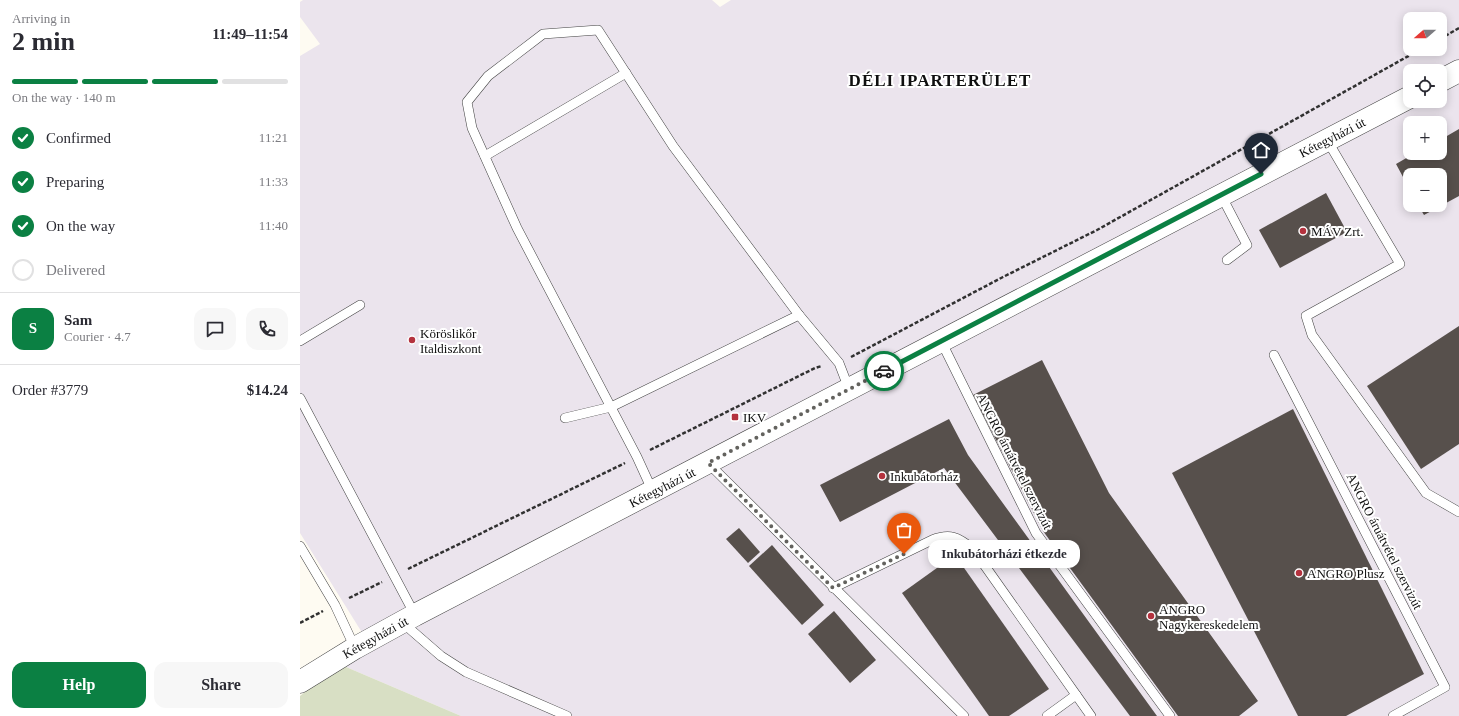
<!DOCTYPE html>
<meta charset="utf-8">
<style>
body{margin:0;font-family:"Times New Roman",serif;background:#f7f7f7;color:#2b2b33;height:100vh;display:flex;flex-direction:column;font-size:15px;white-space:nowrap}
*{box-sizing:border-box;margin:0}
p{font-size:13px;color:#7c7c81}
.icon{flex:none;width:22px;height:22px;fill:none;stroke:currentColor;stroke-width:2;stroke-linecap:round;stroke-linejoin:round}
.map{position:relative;flex:1;overflow:hidden}
.details{display:flex;flex-direction:column;background:#fff;width:300px}
.details>*{flex:none}
.needle{width:26px;rotate:250deg}
.buttons{position:absolute;left:1103px;top:12px;display:grid;gap:8px}
.buttons a{display:grid;place-items:center;width:44px;height:44px;border-radius:8px;background:#fff;box-shadow:0 2px 10px #0003;font-size:20px}
.pin{position:absolute;display:grid;place-items:center;width:34px;height:34px;color:#fff;margin:-41px -17px;border-radius:50% 50% 50% 0;rotate:-45deg;box-shadow:0 0 4px #0007}
.pin .icon{rotate:45deg}
.courier{position:absolute;display:grid;place-items:center;width:40px;height:40px;margin:-20px;border:3px solid #0b8043;border-radius:50%;background:#fff;color:#222;box-shadow:0 1px 5px #0007}
.bubble{position:absolute;height:28px;border-radius:12px;background:#fff;box-shadow:0 2px 10px #0003;font-size:13px;font-weight:700;line-height:28px;text-align:center}
.overview em{font-style:normal;font-weight:700}
.overview div{display:flex;flex-direction:column-reverse}
.overview{display:flex;align-items:center;justify-content:space-between;height:68px;padding:0 12px}
h1{font-size:26px;font-weight:700;line-height:30px}
.bar{display:grid;grid-template-columns:repeat(4,1fr);gap:6px 4px;align-content:center;height:48px;padding:0 12px}
.bar i{height:5px;border-radius:3px;background:#e1e1e2}
.bar .active{background:#0b8043}
.bar p{grid-column:span 4}
.line{display:flex;align-items:center;gap:10px;padding:0 12px;border-top:1px solid #e1e1e2}
.line div{flex:1}
.round{display:grid;place-items:center;flex:none;width:42px;height:42px;border-radius:12px;background:#f7f7f7}
ol{padding:0 12px;list-style:none}
li{display:flex;align-items:center;gap:12px;height:44px}
li p{margin-inline-start:auto}
li .icon{padding:4px;border-radius:50%;background:#0b8043;color:#fff;stroke-width:4}
li:last-child{color:#7c7c81}
li i{width:22px;height:22px;border:2px solid #e1e1e2;border-radius:50%}
.cta{display:flex;gap:8px;margin-top:auto;padding:8px 12px}
.cta a{flex:1;height:46px;border-radius:12px;background:#0b8043;color:#fff;font-size:16px;font-weight:700;line-height:46px;text-align:center}
.cta a+a{background:#f7f7f7;color:#2b2b33}
main{display:flex;flex:1;min-height:0}
.map>svg:first-child{display:block}
</style>
<main>
<section class="details">
<div class="overview"><div><h1>2 min</h1><p>Arriving in</p></div><em>11:49–11:54</em></div>
<div class="bar"><i class="active"></i><i class="active"></i><i class="active"></i><i></i><p>On the way · 140 m</p></div>
<ol>
<li><svg class="icon" aria-label="check" viewBox="0 0 24 24"><path d="M5 12l5 5 9-10"/></svg>Confirmed<p>11:21</p></li>
<li><svg class="icon" aria-label="check" viewBox="0 0 24 24"><path d="M5 12l5 5 9-10"/></svg>Preparing<p>11:33</p></li>
<li><svg class="icon" aria-label="check" viewBox="0 0 24 24"><path d="M5 12l5 5 9-10"/></svg>On the way<p>11:40</p></li>
<li><i></i>Delivered</li>
</ol>
<div class="line" style="height:72px"><b class="round" style="background:#0b8043;color:#fff">S</b><div><b>Sam</b><p>Courier · 4.7</p></div><a class="round"><svg class="icon" aria-label="chat" viewBox="0 0 24 24"><path d="M4 5h16v11H9l-5 4z"/></svg></a><a class="round"><svg class="icon" aria-label="phone" viewBox="0 0 24 24"><path d="M5 4h4l2 5-3 2q2 4 5 5l2-3 5 2v4C11 20 4 13 5 4z"/></svg></a></div>
<div class="line" style="height:52px"><div>Order #3779</div><b>$14.24</b></div>
<div class="cta"><a>Help</a><a>Share</a></div>
</section>
<div class="map">
<svg width="1159" height="716" viewBox="0 0 1159 716">
<rect width="100%" height="100%" fill="#fefbf2"/>
<path fill="#ebe4ed" fill-rule="evenodd" d="M3,0h409l8,7 11,-7h728v716h-998l-122,-52 32,-17 -71,-114v-477l20,-12 -20,-27v-15zM1110,19h30v30h-30zM1110,71h30v30h-30zM1110,123h30v30h-30zM1110,175h30v30h-30z"/>
<polygon fill="#d8dfc4" points="39,664 161,716 0,716 0,696"/>
<g fill="#57504c">
<polygon points="1159,129 1159,196 1124,215 1118,205 1140,205 1140,175 1110,175 1110,190 1096,164 1115,153 1140,153 1140,140"/>
<polygon points="1026,193 1047,232 980,268 959,230"/>
<polygon points="1159,326 1159,444 1121,469 1067,386"/>
<polygon points="742,360 809,493 958,701 939,716 878,716 743,531 673,395"/>
<polygon points="993,409 1124,674 1046,716 998,716 872,473"/>
<polygon points="649,419 668,455 857,716 830,716 644,468 540,522 520,485"/>
<polygon points="439,528 460,552 448,563 426,539"/>
<polygon points="472,545 524,605 502,625 449,566"/>
<polygon points="655,555 749,689 709,716 689,716 602,593"/>
<polygon points="534,611 576,660 550,683 508,634"/>
</g>
<g fill="none" stroke-linecap="round" stroke-linejoin="round">
<g stroke="#424242" stroke-width="10">
<g id="service">
<polyline points="1027,140 1100,264 1006,316 1012,335 1126,493 1159,512"/>
<polyline points="185,156 326,73"/>
<polyline points="921,195 947,245 927,260"/>
<polyline points="0,341 60,305"/>
<polyline points="641,341 736,533 870,716"/>
<polyline points="974,355 1145,687 1093,716"/>
<polyline points="0,398 115,615"/>
<polyline points="265,418 311,407 499,315"/>
<polyline points="408,463 664,716"/>
<polyline points="353,492 337,457 217,228 172,128 167,102 188,76 243,34 298,30 373,146 499,315 539,363 549,389"/>
<polyline points="0,546 35,605 55,648"/>
<path d="M533,588l99,-48c18,-7 26,-3 41,9l118,167"/>
<polyline points="103,623 141,656 166,672 267,716"/>
<polyline points="747,716 776,695"/>
</g>
</g>
<g stroke="#424242" stroke-width="23">
<g id="tertiary">
<polyline points="1140,81 1159,71"/>
<polyline points="0,682 55,648 115,615 1110,97"/>
</g>
</g>
<g stroke="#313131" stroke-width="2.5" stroke-dasharray="4 2" stroke-linecap="butt">
<polyline points="1140,39 1159,28"/>
<polyline points="551,357 703,277 797,230 1121,49"/>
<polyline points="350,450 515,368 522,366"/>
<polyline points="108,569 325,463"/>
<polyline points="49,598 82,582"/>
<polyline points="0,623 23,611"/>
</g>
<use href="#service" stroke="#fff" stroke-width="9"/>
<use href="#tertiary" stroke="#fff" stroke-width="22"/>
</g>
<g fill="none" stroke-linecap="round" stroke-linejoin="round">
<polyline stroke="#63625e" stroke-width="4" stroke-dasharray="0 7.2" points="584,371 408,463 533,588 604,554"/>
<polyline stroke="#0b8043" stroke-width="5" points="584,371 961,174"/>
</g>
<g fill="#b4323e" stroke="#fff" stroke-width="1.5">
<circle cx="1003" cy="231" r="4"/>
<circle cx="112" cy="340" r="4"/>
<rect x="431" y="413" width="8" height="8" rx="2"/>
<circle cx="582" cy="476" r="4"/>
<circle cx="999" cy="573" r="4"/>
<circle cx="851" cy="616" r="4"/>
</g>
<g text-anchor="middle" stroke-width="4" stroke-linejoin="round" paint-order="stroke">
<g font-size="13" fill="#0f0f0f" stroke="#fff">
<text transform="translate(1032 137) rotate(-27)" y="5">Kétegyházi út</text>
<text transform="translate(715 461) rotate(63)" y="5">ANGRO áruátvétel szervizút</text>
<text transform="translate(362 487) rotate(-27)" y="5">Kétegyházi út</text>
<text transform="translate(1085 541) rotate(63)" y="5">ANGRO áruátvétel szervizút</text>
<text transform="translate(75 637) rotate(-29)" y="5">Kétegyházi út</text>
</g>
<g font-size="13" fill="#0f0f0f" stroke="#fff" text-anchor="start">
<text x="1011" y="236">MÁV Zrt.</text>
<text x="120" y="338">Köröslikőr<tspan x="120" dy="15">Italdiszkont</tspan></text>
<text x="443" y="422">IKV</text>
<text x="590" y="481">Inkubátorház</text>
<text x="1007" y="578">ANGRO Plusz</text>
<text x="859" y="614">ANGRO<tspan x="859" dy="15">Nagykereskedelem</tspan></text>
</g>
<g font-size="17" font-weight="bold" letter-spacing="1" fill="#0f0f0f" stroke="#fff">
<text x="640" y="86">DÉLI IPARTERÜLET</text>
</g>
</g>
</svg>
<div class="buttons">
<a><svg class="needle" viewBox="-14 -14 28 28"><path d="M0-13l5 13h-10z" fill="#e53935"/><path d="M0 13l5-13h-10z" fill="#7c7c81"/></svg></a>
<a><svg class="icon" aria-label="locate" viewBox="0 0 24 24"><circle cx="12" cy="12" r="6"/><path d="M12 2v4M12 18v4M2 12h4M18 12h4"/></svg></a>
<a>+</a>
<a>−</a>
</div>
<div class="pin" style="left:604px;top:554px;background:#ea580c"><svg class="icon" aria-label="bag" viewBox="0 0 24 24"><path d="M5 8h14l-1 12H6zM9 8a3 3 0 0 1 6 0"/></svg></div>
<div class="pin" style="left:961px;top:174px;background:#1f2937"><svg class="icon" aria-label="home" viewBox="0 0 24 24"><path d="M3 11l9-7 9 7M6 9v11h12V9"/></svg></div>
<div class="courier" style="left:584px;top:371px"><svg class="icon" aria-label="car" viewBox="0 0 24 24"><path d="M5 17H2v-5l4-1 3-4h7l3 4 3 1v5h-3M9 17h6M6 11h13"/><circle cx="7" cy="17" r="2"/><circle cx="17" cy="17" r="2"/></svg></div>
<div class="bubble" style="left:628px;top:540px;width:152px">Inkubátorházi étkezde</div>
</div>
</main>
